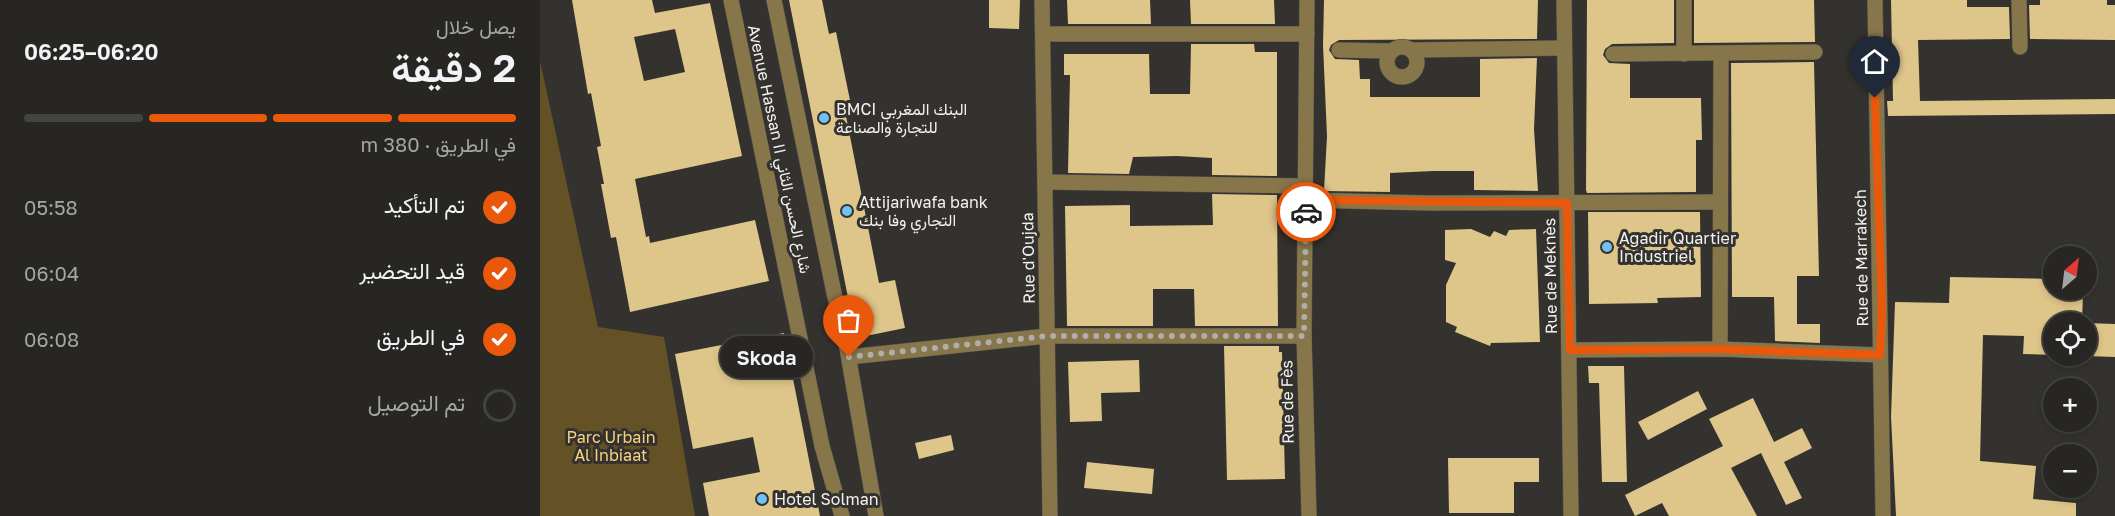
<!DOCTYPE html>
<html lang="ar">
<meta charset="utf-8">
<style>
body{margin:0;font-family:"Golos Text",Vazirmatn,sans-serif;background:#33322f;color:#f1f3f6;direction:rtl;height:100vh;display:flex;flex-direction:column;font-size:22px;white-space:nowrap}
*{box-sizing:border-box;margin:0}
p{font-size:20px;color:#a4a5a5}
.icon{flex:none;width:33px;height:33px;fill:none;stroke:currentColor;stroke-width:2;stroke-linecap:round;stroke-linejoin:round}
.map{position:relative;flex:1;overflow:hidden;direction:ltr}
.panel{display:flex;flex-direction:column;background:#272622;width:540px}
.panel>*{flex:none}
.needle{width:39px;rotate:28deg}
.controls{position:absolute;left:1503px;top:246px;display:grid;gap:12px}
.controls a{display:grid;place-items:center;width:54px;height:54px;border-radius:50%;background:#272622;box-shadow:0 3px 9px #0003,0 0 0 2px #434340;font-size:30px}
.pin{position:absolute;display:grid;place-items:center;width:51px;height:51px;color:#fff;margin:-62px -26px;border-radius:50% 50% 50% 0;rotate:-45deg;box-shadow:0 0 6px #0007}
.pin .icon{rotate:45deg}
.courier{position:absolute;display:grid;place-items:center;width:60px;height:60px;margin:-30px;border:4px solid #ea580c;border-radius:50%;background:#fff;color:#222;box-shadow:0 2px 8px #0007}
.bubble{position:absolute;height:42px;border-radius:21px;background:#272622;box-shadow:0 3px 9px #0003,0 0 0 2px #434340;font-size:20px;font-weight:600;line-height:42px;text-align:center;direction:rtl}
.overview em{font-style:normal;font-weight:600}
.overview div{display:flex;flex-direction:column-reverse}
.overview{display:flex;align-items:center;justify-content:space-between;height:102px;padding:0 24px}
h1{font-size:39px;font-weight:600;line-height:45px}
.bar{display:grid;grid-template-columns:repeat(4,1fr);gap:9px 6px;align-content:center;height:72px;padding:0 24px}
.bar i{height:8px;border-radius:4px;background:#434340}
.bar .selected{background:#ea580c}
.bar p{grid-column:span 4}
ol{padding:0 24px;list-style:none}
li{display:flex;align-items:center;gap:18px;height:66px}
li p{margin-inline-start:auto}
li .icon{padding:6px;border-radius:50%;background:#ea580c;color:#fff;stroke-width:4}
li:last-child{color:#a4a5a5}
li i{width:33px;height:33px;border:3px solid #434340;border-radius:50%}
main{display:flex;flex:1;min-height:0}
.map>svg:first-child{display:block}
</style>
<main>
<div class="map">
<svg width="1575" height="516" viewBox="0 0 1575 516">
<rect width="100%" height="100%" fill="#34322e"/>
<polygon fill="#645226" points="0,61 58,327 124,337 155,516 0,516"/>
<g fill="#dec589" fill-rule="evenodd">
<path d="M32,0h80l3,13 55,-10 32,153 -107,23 11,58 3,-1 1,7 105,-23 14,61 -139,31 -14,-75 -5,1 -10,-54h3l-7,-37 4,-1 -10,-53 -3,1zM135,29l10,43 -41,9 -10,-44z"/>
<polygon points="249,0 282,0 289,34 296,32 312,110 305,111 339,283 355,280 365,328 316,338"/>
<polygon points="449,0 480,0 479,29 449,28"/>
<polygon points="527,0 610,0 611,24 528,24"/>
<polygon points="650,0 734,0 735,24 651,24"/>
<polygon points="784,0 998,0 997,39 799,40 791,45 789,50 795,59 819,60 820,79 830,79 830,97 940,97 940,59 997,58 994,129 998,191 934,190 934,171 893,171 850,173 850,192 784,191 787,136 783,45"/>
<polygon points="1047,0 1134,0 1134,43 1072,44 1065,49 1063,55 1069,63 1090,64 1090,98 1161,98 1162,140 1156,140 1156,192 1047,193 1046,190"/>
<polygon points="1154,0 1274,0 1275,42 1154,43"/>
<polygon points="1351,0 1427,0 1427,7 1469,7 1470,39 1378,40 1380,101 1575,99 1575,114 1348,116 1347,101 1353,101"/>
<polygon points="1500,0 1567,0 1567,5 1575,5 1575,40 1490,39 1489,5 1500,5"/>
<polygon points="651,44 714,44 715,52 737,52 737,176 672,175 672,158 637,156 593,157 589,174 528,173 530,75 524,75 524,54 609,54 610,94 650,94"/>
<polygon points="1274,62 1279,276 1257,276 1257,324 1280,324 1280,343 1235,341 1234,297 1192,297 1191,63"/>
<polygon points="672,194 737,195 738,326 655,326 654,289 613,289 613,326 527,326 525,206 590,205 590,226 673,225"/>
<polygon points="1048,212 1160,212 1161,297 1117,298 1118,303 1049,304"/>
<polygon points="931,229 950,237 954,231 966,236 969,230 996,229 1000,342 951,343 950,346 915,332 917,327 906,322 906,285 916,263 905,260 905,230"/>
<polygon points="1410,277 1514,279 1514,290 1543,293 1542,322 1514,322 1514,355 1483,354 1484,336 1443,335 1440,461 1496,466 1493,499 1536,503 1536,516 1356,516 1351,417 1355,302 1409,303"/>
<polygon points="1546,323 1575,324 1575,357 1546,356"/>
<polygon points="244,333 280,516 169,516 163,483 220,472 213,437 153,449 135,354"/>
<polygon points="684,346 739,346 739,352 742,352 745,479 687,480"/>
<polygon points="599,360 600,392 561,393 562,421 530,422 528,362"/>
<polygon points="1048,366 1084,366 1087,482 1062,482 1059,383 1049,383"/>
<polygon points="1158,391 1167,409 1108,440 1098,422"/>
<polygon points="1213,398 1234,442 1262,428 1272,448 1244,462 1262,498 1246,505 1221,453 1191,468 1217,516 1129,516 1122,503 1095,516 1085,495 1183,446 1169,419"/>
<polygon points="411,435 414,450 379,459 375,443"/>
<polygon points="908,458 999,458 999,482 974,482 974,513 909,513"/>
<polygon points="547,462 614,469 612,494 544,488"/>
</g>
<g fill="none" stroke-linecap="round" stroke-linejoin="round">
<g stroke="#52514d" stroke-width="16">
<g id="minor">
<polyline points="191,0 282,446 302,516"/>
<polyline points="234,0 294,293 305,337 336,516"/>
<polyline points="502,0 510,516"/>
<polyline points="767,0 764,336 769,516"/>
<polyline points="1024,0 1031,516"/>
<polyline points="1335,0 1343,516"/>
<polyline points="1479,0 1480,47"/>
<polyline points="503,34 767,34"/>
<circle cx="862" cy="62" r="15"/>
<polyline points="799,50 851,51"/>
<polyline points="873,50 1024,48"/>
<polyline points="1073,54 1275,52"/>
<polyline points="1144,54 1144,0"/>
<polyline points="505,182 766,186"/>
<polyline points="766,200 889,203 1180,202"/>
<polyline points="1180,349 1181,53"/>
<polyline points="1030,350 1180,349 1340,355"/>
<polyline points="309,357 507,336 764,336"/>
</g>
</g>
<use href="#minor" stroke="#88764b" stroke-width="15"/>
</g>
<g fill="none" stroke-linecap="round" stroke-linejoin="round">
<polyline stroke="#b0aeab" stroke-width="6" stroke-dasharray="0 10.8" points="309,357 507,336 764,336 766,212"/>
<polyline stroke="#ea580c" stroke-width="8" points="766,212 766,200 1027,203 1030,350 1180,349 1340,355 1342,308 1335,98"/>
</g>
<g fill="#70c1f4" stroke="#34322e" stroke-width="2">
<circle cx="284" cy="118" r="6"/>
<circle cx="307" cy="211" r="6"/>
<circle cx="1067" cy="247" r="6"/>
<circle cx="222" cy="499" r="6"/>
</g>
<g text-anchor="middle" stroke-width="6" stroke-linejoin="round" paint-order="stroke">
<g font-size="16" fill="#f2f1ee" stroke="#34322e" text-anchor="start">
<text x="296" y="115">BMCI البنك المغربي<tspan x="296" dy="18">للتجارة والصناعة</tspan></text>
<text x="319" y="208">Attijariwafa bank<tspan x="319" dy="18">التجاري وفا بنك</tspan></text>
<text x="1079" y="244">Agadir Quartier<tspan x="1079" dy="18">Industriel</tspan></text>
<text x="234" y="505">Hotel Solman</text>
</g>
<g font-size="16" fill="#f2f1ee" stroke="#34322e">
<text transform="translate(240 149) rotate(78)" y="6">Avenue Hassan II شارع الحسن الثاني</text>
<text transform="translate(488 258) rotate(-91)" y="6">Rue d'Oujda</text>
<text transform="translate(1321 258) rotate(-91)" y="6">Rue de Marrakech</text>
<text transform="translate(1010 276) rotate(-91)" y="6">Rue de Meknès</text>
<text transform="translate(747 402) rotate(-91)" y="6">Rue de Fès</text>
</g>
<g font-size="16" fill="#f6d37d" stroke="#34322e">
<text x="71" y="443">Parc Urbain<tspan x="71" dy="18">Al Inbiaat</tspan></text>
</g>
</g>
</svg>
<div class="controls">
<a><svg class="needle" viewBox="-14 -14 28 28"><path d="M0-13l5 13h-10z" fill="#e53935"/><path d="M0 13l5-13h-10z" fill="#a4a5a5"/></svg></a>
<a><svg class="icon" aria-label="locate" viewBox="0 0 24 24"><circle cx="12" cy="12" r="6"/><path d="M12 2v4M12 18v4M2 12h4M18 12h4"/></svg></a>
<a>+</a>
<a>−</a>
</div>
<div class="pin" style="left:309px;top:357px;background:#ea580c"><svg class="icon" aria-label="bag" viewBox="0 0 24 24"><path d="M5 8h14l-1 12H6zM9 8a3 3 0 0 1 6 0"/></svg></div>
<div class="pin" style="left:1335px;top:98px;background:#1f2937"><svg class="icon" aria-label="home" viewBox="0 0 24 24"><path d="M3 11l9-7 9 7M6 9v11h12V9"/></svg></div>
<div class="courier" style="left:766px;top:212px"><svg class="icon" aria-label="car" viewBox="0 0 24 24"><path d="M5 17H2v-5l4-1 3-4h7l3 4 3 1v5h-3M9 17h6M6 11h13"/><circle cx="7" cy="17" r="2"/><circle cx="17" cy="17" r="2"/></svg></div>
<div class="bubble" style="left:180px;top:336px;width:93px">Skoda</div>
</div>
<section class="panel">
<div class="overview"><div><h1>2 دقيقة</h1><p>يصل خلال</p></div><em>06:20–06:25</em></div>
<div class="bar"><i class="selected"></i><i class="selected"></i><i class="selected"></i><i></i><p>في الطريق · 380 m</p></div>
<ol>
<li><svg class="icon" aria-label="check" viewBox="0 0 24 24"><path d="M5 12l5 5 9-10"/></svg>تم التأكيد<p>05:58</p></li>
<li><svg class="icon" aria-label="check" viewBox="0 0 24 24"><path d="M5 12l5 5 9-10"/></svg>قيد التحضير<p>06:04</p></li>
<li><svg class="icon" aria-label="check" viewBox="0 0 24 24"><path d="M5 12l5 5 9-10"/></svg>في الطريق<p>06:08</p></li>
<li><i></i>تم التوصيل</li>
</ol>
</section>
</main>
